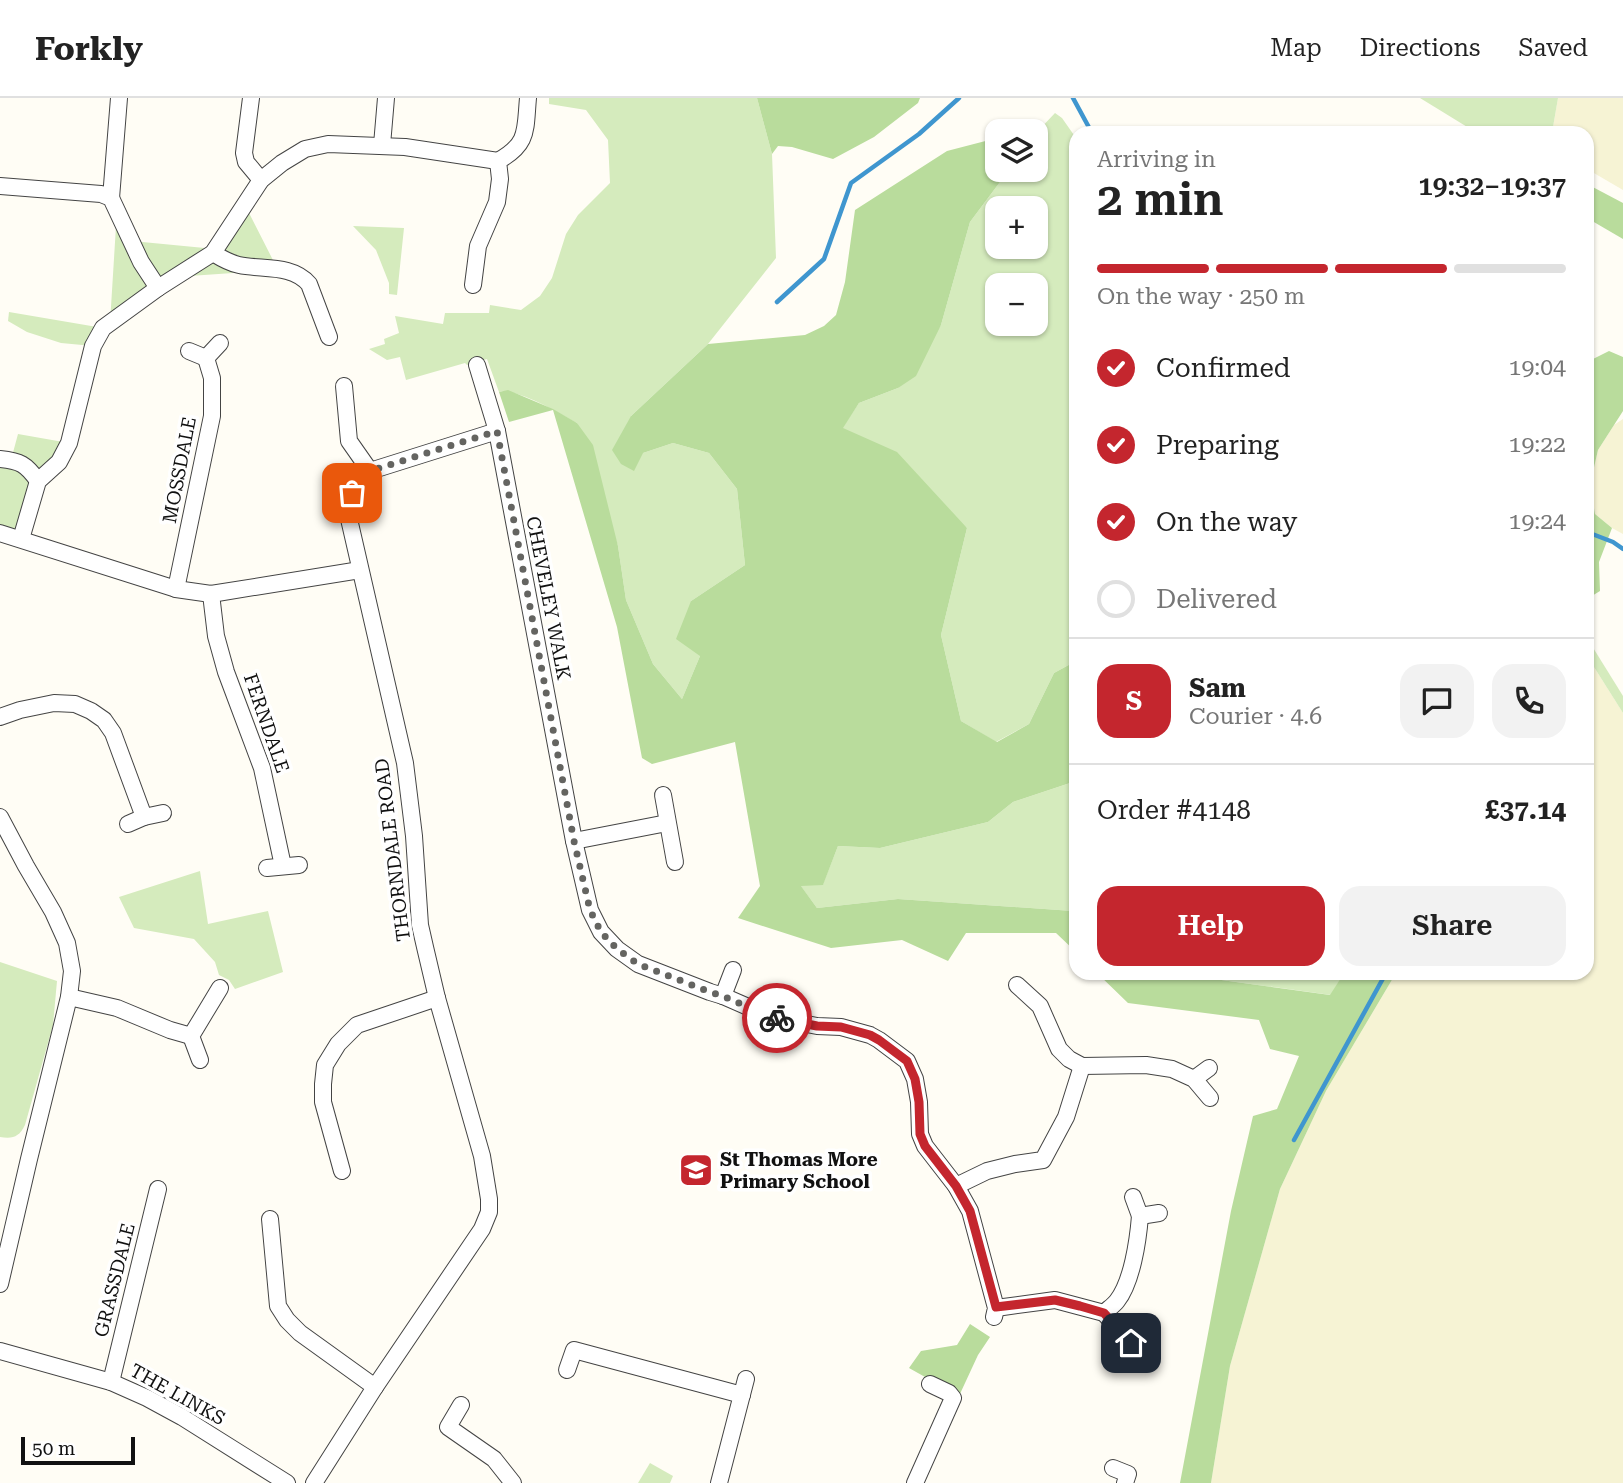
<!DOCTYPE html>
<meta charset="utf-8">
<style>
body{margin:0;font-family:"Roboto Serif",serif;background:#f2f2f2;color:#222;height:100vh;display:flex;flex-direction:column;font-size:26px;white-space:nowrap}
*{box-sizing:border-box;margin:0}
p{font-size:23px;color:#767676}
.icon{flex:none;width:38px;height:38px;fill:none;stroke:currentColor;stroke-width:2;stroke-linecap:round;stroke-linejoin:round}
.map{position:relative;flex:1;overflow:hidden}
.sheet{position:absolute;left:1069px;top:28px;width:525px;height:854px;display:flex;flex-direction:column;background:#fff;border-radius:21px;box-shadow:0 2px 5px #0004}
.sheet>*{flex:none}
.controls{position:absolute;left:985px;top:21px;display:grid;gap:14px}
.controls a{display:grid;place-items:center;width:63px;height:63px;border-radius:14px;background:#fff;box-shadow:0 2px 5px #0004;font-size:35px}
.scale{position:absolute;left:21px;bottom:18px;width:114px;box-sizing:border-box;padding-left:7px;border:4px solid #111;border-top:0;font-size:19px;line-height:24px;white-space:nowrap;color:#111;-webkit-text-stroke:5px #fff;paint-order:stroke}
.pin{position:absolute;display:grid;place-items:center;width:60px;height:60px;color:#fff;margin:-30px;border-radius:14px;box-shadow:0 4px 10px #0006}
.courier{position:absolute;display:grid;place-items:center;width:70px;height:70px;margin:-35px;border:5px solid #c4262e;border-radius:50%;background:#fff;color:#222;box-shadow:0 2px 9px #0007}
.summary em{font-style:normal;font-weight:600}
.summary div{display:flex;flex-direction:column-reverse}
.summary{display:flex;align-items:center;justify-content:space-between;height:119px;padding:0 28px}
h1{font-size:46px;font-weight:600;line-height:52px}
.bar{display:grid;grid-template-columns:repeat(4,1fr);gap:10px 7px;align-content:center;height:84px;padding:0 28px}
.bar i{height:9px;border-radius:5px;background:#e0e0e0}
.bar .selected{background:#c4262e}
.bar p{grid-column:span 4}
.line{display:flex;align-items:center;gap:18px;padding:0 28px;border-top:2px solid #e0e0e0}
.line div{flex:1}
.round{display:grid;place-items:center;flex:none;width:74px;height:74px;border-radius:21px;background:#f2f2f2}
ol{padding:0 28px;list-style:none}
li{display:flex;align-items:center;gap:21px;height:77px}
li p{margin-inline-start:auto}
li .icon{padding:7px;border-radius:50%;background:#c4262e;color:#fff;stroke-width:4}
li:last-child{color:#767676}
li i{width:38px;height:38px;border:4px solid #e0e0e0;border-radius:50%}
.primary-button{display:flex;gap:14px;margin-top:auto;padding:14px 28px}
.primary-button a{flex:1;height:80px;border-radius:21px;background:#c4262e;color:#fff;font-size:28px;font-weight:600;line-height:80px;text-align:center}
.primary-button a+a{background:#f2f2f2;color:#222}
header{display:flex;align-items:center;gap:42px;box-sizing:border-box;height:98px;padding:0 35px;background:#fff;border-bottom:2px solid #e0e0e0}
header strong{font-size:33px}
nav{display:flex;gap:38px;margin-inline-start:auto;font-size:24px}
.map>svg:first-child{display:block}
</style>
<header>
<strong>Forkly</strong>
<nav><a>Map</a><a>Directions</a><a>Saved</a></nav>
</header>
<div class="map">
<svg width="1623" height="1385" viewBox="0 0 1623 1385">
<rect width="100%" height="100%" fill="#fffdf5"/>
<g fill="#f6f3d4">
<polygon points="1558,0 1623,0 1623,92 1587,71 1587,35 1552,35"/>
<polygon points="1623,321 1623,436 1612,430 1595,416 1590,387 1598,352 1614,327"/>
<polygon points="1587,558 1623,615 1623,1385 1211,1385 1230,1268 1280,1091 1326,993 1396,875 1587,875"/>
</g>
<g fill="#d5ebbd" fill-rule="evenodd">
<path d="M549,0h208l15,56 4,104 -68,86 -77,72 12,37 30,-10 36,10 28,36 8,76 -54,36 9,55 -18,43 -29,-35 -27,-64 -8,-54 -41,-123c-18,-10 -59,-35 -78,-31l-12,-33 -20,6 -2,-2 -59,17 -6,-23 -13,3 -18,-11 16,-5 -1,-5 15,-6 -4,-17 48,8 2,-11h44l1,-8 31,5 19,-14 12,-18 14,-44 12,-19 32,-32 -2,-43 -22,-30 -37,-6z"/>
<polygon points="1420,0 1558,0 1552,35 1477,35"/>
<path d="M1055,15l7,5 14,20v523l-22,12 -25,51 -33,18 -35,-21 -20,-86 26,-107 -125,-100 17,-25 39,-15 43,-63 29,-103 39,-52h27v-37zM998,110h38v39h-38zM998,187h38v39h-38z"/>
<polygon points="245,107 278,172 250,169 233,175 175,179 110,225 117,112 132,143 215,151"/>
<polygon points="353,128 404,130 397,197 389,196 389,185 376,152"/>
<polygon points="9,214 103,230 93,248 61,245 27,234 8,223"/>
<polygon points="18,336 69,345 38,383 21,441 0,435 0,361 11,362"/>
<polygon points="1587,540 1623,598 1623,615 1587,558"/>
<polygon points="1076,683 1076,817 1073,813 898,801 817,810 800,787 823,786 838,748 880,750 988,724 1013,704"/>
<polygon points="200,773 208,826 268,813 283,874 235,891 229,882 219,877 215,864 194,841 134,830 119,799"/>
<path d="M0,864l57,19 -4,44 -28,100c-6,12 -12,14 -25,12z"/>
<polygon points="1171,875 1344,875 1331,897"/>
<polygon points="650,1365 673,1378 670,1385 638,1385"/>
</g>
<g fill="#b9dc9c">
<polygon points="757,0 920,0 918,5 874,39 833,61 792,49 778,48 772,56"/>
<polygon points="997,40 998,72 1009,72 970,124 941,227 916,278 898,290 859,305 843,330 897,354 967,430 941,537 961,623 997,644 1029,626 1054,575 1076,563 1076,683 1013,704 988,724 880,750 838,748 823,787 801,788 817,810 898,801 1073,813 1076,817 1076,854 1056,835 966,835 948,863 902,842 831,850 738,820 760,788 735,644 652,666 642,660 617,529 553,312 509,324 499,294 508,292 553,311 577,325 593,347 618,448 626,502 653,566 682,601 700,558 676,541 691,503 745,467 737,391 709,355 673,345 643,355 634,373 621,366 612,352 631,318 708,246 805,237 824,228 836,217 845,184 855,112 947,53"/>
<polygon points="1587,86 1623,105 1623,141 1587,120"/>
<polygon points="1609,253 1623,259 1623,313 1598,352 1590,387 1595,416 1612,430 1599,464 1600,493 1587,501 1587,264"/>
<polygon points="1097,875 1171,875 1330,897 1344,875 1396,875 1326,993 1280,1091 1230,1268 1211,1385 1180,1385 1231,1113 1253,1018 1277,1011 1299,958 1270,951 1259,922 1128,905"/>
<polygon points="970,1226 990,1239 978,1257 959,1298 909,1270 921,1253 957,1247"/>
</g>
<g fill="none" stroke-linecap="round" stroke-linejoin="round">
<g stroke="#3f96cf" stroke-width="4.5">
<polyline points="1073,0 1092,35"/>
<polyline points="777,204 824,161 851,85 919,36 959,0"/>
<polyline points="1587,434 1613,444 1623,451"/>
<polyline points="1294,1042 1386,875"/>
</g>
<g stroke="#444" stroke-width="18">
<g id="street">
<polyline points="251,0 244,55 246,64 261,82"/>
<polyline points="382,47 386,0"/>
<polyline points="0,88 101,96 111,100 141,164 158,190"/>
<polyline points="111,100 119,0"/>
<path d="M213,155c8,5 16,10 26,12 23,5 53,-1 70,19l20,53"/>
<path d="M473,187l5,-39 19,-44 3,-23 -2,-18c31,-17 27,-31 30,-63"/>
<polyline points="189,253 206,260 220,245"/>
<polyline points="477,267 497,333 574,743 590,812 601,834 617,851 638,866 710,894 723,898 771,919 817,928 841,929 870,937 879,942 907,963 915,981 919,1004 920,1036 925,1048 956,1088 970,1113 996,1210 994,1219"/>
<polyline points="344,288 349,343 370,373"/>
<path d="M0,361c20,2 26,5 38,22"/>
<polyline points="0,435 176,491 211,496 360,472"/>
<polyline points="21,441 38,383 59,364 69,345 93,248 103,230 158,190 213,155 261,82 282,65 305,51 328,46 405,49 498,63"/>
<polyline points="176,491 212,318 212,280 206,260"/>
<polyline points="211,496 216,538 226,574 262,670 283,768"/>
<polyline points="0,619 20,612 54,605 75,606 91,613 104,622 113,635 144,719"/>
<polyline points="663,697 675,764"/>
<polyline points="0,719 26,768 53,814 67,845 72,873 69,899 29,1061 0,1186"/>
<polyline points="128,726 144,719 163,715"/>
<polyline points="574,743 667,725"/>
<polyline points="267,770 299,767"/>
<polyline points="1017,887 1040,908 1059,951 1069,961 1082,968 1146,967 1172,971 1194,981 1210,1000"/>
<polyline points="723,898 733,872"/>
<polyline points="69,899 117,910 170,932 191,938"/>
<polyline points="200,962 191,938 220,890"/>
<polyline points="1194,981 1209,970"/>
<polyline points="342,1073 323,1004 323,986 325,967 338,946 357,927 437,900"/>
<polyline points="956,1088 987,1073 1015,1066 1043,1062 1066,1019 1082,968"/>
<polyline points="1133,1099 1140,1118 1159,1115"/>
<polyline points="270,1121 278,1208 287,1222 300,1235 375,1289"/>
<path d="M996,1210l59,-8 49,13c4,-4 9,-7 13,-12 15,-19 21,-60 23,-85"/>
<polyline points="1104,1215 1131,1245"/>
<polyline points="0,1253 111,1284 147,1300 182,1319 287,1385"/>
<polyline points="567,1272 574,1252 742,1297"/>
<polyline points="111,1284 158,1091"/>
<polyline points="461,1307 448,1329 494,1361 513,1385"/>
<polyline points="1113,1370 1128,1376 1125,1385"/>
<path d="M314,1385l61,-96 107,-158 7,-17v-13l-7,-43 -45,-158 -12,-51 -5,-22 -6,-89 -9,-73 -56,-244c0,-21 6,-33 21,-48l127,-40"/>
<polyline points="719,1385 746,1281"/>
<polyline points="915,1385 953,1300 949,1295 930,1286"/>
</g>
</g>
<use href="#street" stroke="#fff" stroke-width="16"/>
</g>
<g fill="none" stroke-linecap="round" stroke-linejoin="round">
<polyline stroke="#646461" stroke-width="7" stroke-dasharray="0 12.6" points="352,395 360,383 370,373 497,333 574,743 590,812 601,834 617,851 638,866 710,894 723,898 771,919 777,920"/>
<polyline stroke="#c4262e" stroke-width="9" points="777,920 817,928 841,929 870,937 879,942 907,963 915,981 919,1004 920,1036 925,1048 956,1088 970,1113 996,1209 1055,1202 1080,1208 1104,1215 1131,1245"/>
</g>
<defs>
<g id="school-square" transform="scale(1.75)"><rect x="-9" y="-9" width="18" height="18" rx="4" fill="#c4262e" stroke="#fff"/><path d="M0-5L7-2L0 1L-7-2ZM-4 1L0 2.5L4 1V4Q0 6-4 4Z" fill="#fff"/></g>
</defs>
<g fill-rule="evenodd">
<use href="#school-square" x="696" y="1072"/>
</g>
<g text-anchor="middle" stroke-width="7" stroke-linejoin="round" paint-order="stroke">
<g font-size="19" fill="#111" stroke="#fff">
<text transform="translate(179 372) rotate(-79)" y="7">MOSSDALE</text>
<text transform="translate(549 500) rotate(79)" y="7">CHEVELEY WALK</text>
<text transform="translate(267 625) rotate(71)" y="7">FERNDALE</text>
<text transform="translate(392 752) rotate(-97)" y="7">THORNDALE ROAD</text>
<text transform="translate(114 1182) rotate(-76)" y="7">GRASSDALE</text>
<text transform="translate(178 1296) rotate(29)" y="7">THE LINKS</text>
</g>
<g font-size="19" font-weight="bold" fill="#111" stroke="#fff" text-anchor="start">
<text x="720" y="1068">St Thomas More<tspan x="720" dy="22">Primary School</tspan></text>
</g>
</g>
</svg>
<div class="controls">
<a><svg class="icon" aria-label="layers" viewBox="0 0 24 24"><path d="M12 4l9 5-9 5-9-5zM3 14l9 5 9-5"/></svg></a>
<a>+</a>
<a>−</a>
</div>
<div class="scale">50 m</div>
<div class="pin" style="left:352px;top:395px;background:#ea580c"><svg class="icon" aria-label="bag" viewBox="0 0 24 24"><path d="M5 8h14l-1 12H6zM9 8a3 3 0 0 1 6 0"/></svg></div>
<div class="pin" style="left:1131px;top:1245px;background:#1f2937"><svg class="icon" aria-label="home" viewBox="0 0 24 24"><path d="M3 11l9-7 9 7M6 9v11h12V9"/></svg></div>
<div class="courier" style="left:777px;top:920px"><svg class="icon" aria-label="bike" viewBox="0 0 24 24"><circle cx="6" cy="16" r="4"/><circle cx="18" cy="16" r="4"/><path d="M6 16l4-8h5l3 8M10 8l3 8H6M13 5h3"/></svg></div>
<section class="sheet">
<div class="summary"><div><h1>2 min</h1><p>Arriving in</p></div><em>19:32–19:37</em></div>
<div class="bar"><i class="selected"></i><i class="selected"></i><i class="selected"></i><i></i><p>On the way · 250 m</p></div>
<ol>
<li><svg class="icon" aria-label="check" viewBox="0 0 24 24"><path d="M5 12l5 5 9-10"/></svg>Confirmed<p>19:04</p></li>
<li><svg class="icon" aria-label="check" viewBox="0 0 24 24"><path d="M5 12l5 5 9-10"/></svg>Preparing<p>19:22</p></li>
<li><svg class="icon" aria-label="check" viewBox="0 0 24 24"><path d="M5 12l5 5 9-10"/></svg>On the way<p>19:24</p></li>
<li><i></i>Delivered</li>
</ol>
<div class="line" style="height:126px"><b class="round" style="background:#c4262e;color:#fff">S</b><div><b>Sam</b><p>Courier · 4.6</p></div><a class="round"><svg class="icon" aria-label="chat" viewBox="0 0 24 24"><path d="M4 5h16v11H9l-5 4z"/></svg></a><a class="round"><svg class="icon" aria-label="phone" viewBox="0 0 24 24"><path d="M5 4h4l2 5-3 2q2 4 5 5l2-3 5 2v4C11 20 4 13 5 4z"/></svg></a></div>
<div class="line" style="height:91px"><div>Order #4148</div><b>£37.14</b></div>
<div class="primary-button"><a>Help</a><a>Share</a></div>
</section>
</div>
